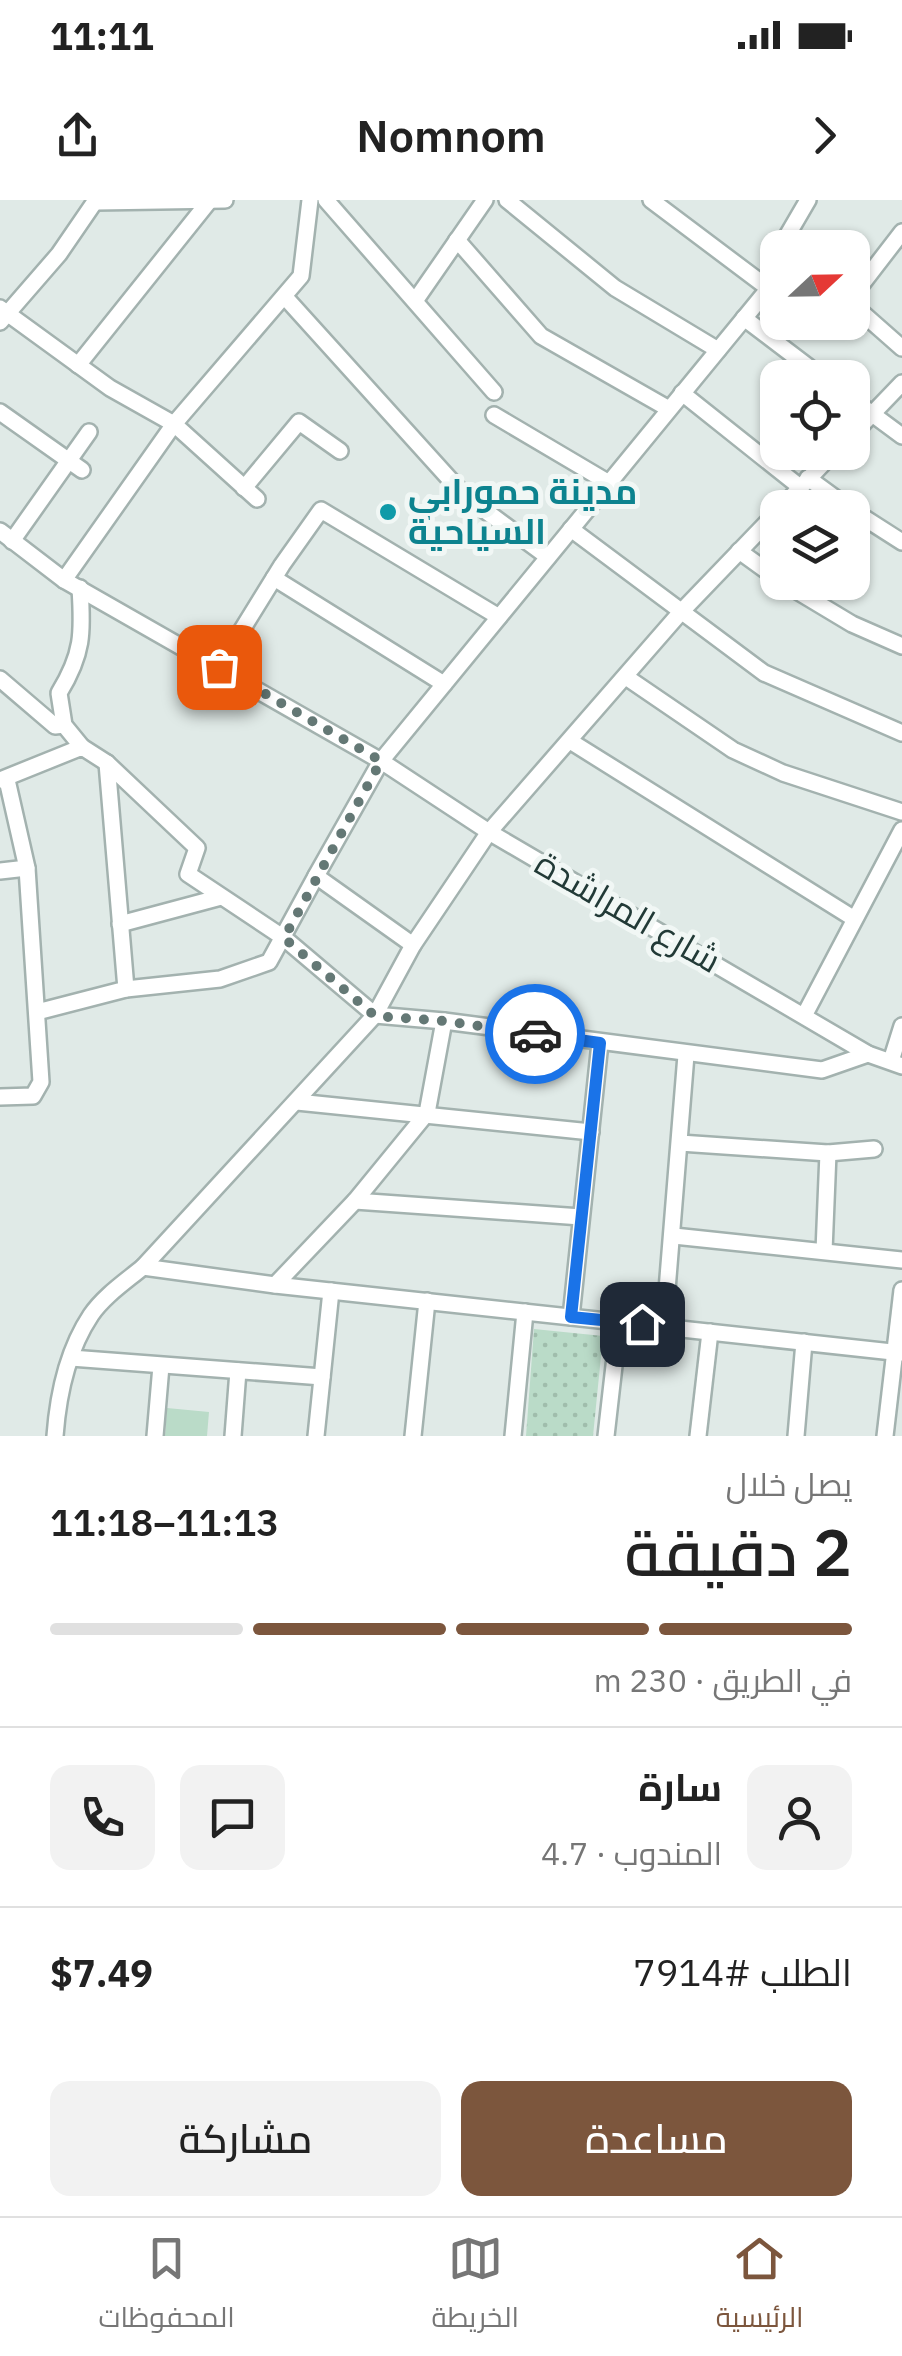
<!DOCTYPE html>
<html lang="ar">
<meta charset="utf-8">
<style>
body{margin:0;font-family:"IBM Plex Sans",Cairo,sans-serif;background:#f2f2f2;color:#222;direction:rtl;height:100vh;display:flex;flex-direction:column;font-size:38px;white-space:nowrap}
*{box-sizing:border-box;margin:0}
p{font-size:32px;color:#767676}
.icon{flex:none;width:55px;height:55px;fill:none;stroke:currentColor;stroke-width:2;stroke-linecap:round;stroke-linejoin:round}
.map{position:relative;height:1236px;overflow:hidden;direction:ltr}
.panel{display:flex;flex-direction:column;background:#fff;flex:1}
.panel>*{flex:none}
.needle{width:65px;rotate:68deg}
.buttons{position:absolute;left:760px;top:30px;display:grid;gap:20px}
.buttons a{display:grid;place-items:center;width:110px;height:110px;border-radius:20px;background:#fff;box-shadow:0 2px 8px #0004;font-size:50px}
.pin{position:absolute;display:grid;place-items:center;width:85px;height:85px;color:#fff;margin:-42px;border-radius:20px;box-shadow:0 5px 15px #0006}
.courier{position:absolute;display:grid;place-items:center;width:100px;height:100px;margin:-50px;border:8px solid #1a73e8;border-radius:50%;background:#fff;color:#222;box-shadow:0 2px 12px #0007}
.summary em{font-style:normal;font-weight:600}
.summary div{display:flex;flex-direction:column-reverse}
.summary{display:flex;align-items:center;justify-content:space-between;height:170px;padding:0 50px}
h1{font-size:65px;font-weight:600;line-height:75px}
.bar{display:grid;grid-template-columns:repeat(4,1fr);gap:15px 10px;align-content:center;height:120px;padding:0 50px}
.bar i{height:12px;border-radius:8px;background:#e0e0e0}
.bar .on{background:#7c563d}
.bar p{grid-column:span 4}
.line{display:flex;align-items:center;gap:25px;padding:0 50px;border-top:2px solid #e0e0e0}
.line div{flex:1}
.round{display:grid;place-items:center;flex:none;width:105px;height:105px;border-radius:20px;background:#f2f2f2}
.button{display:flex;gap:20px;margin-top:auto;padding:20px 50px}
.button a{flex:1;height:115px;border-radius:20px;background:#7c563d;color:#fff;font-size:40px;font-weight:600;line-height:115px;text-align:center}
.button a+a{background:#f2f2f2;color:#222}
.status{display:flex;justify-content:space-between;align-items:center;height:70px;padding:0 50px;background:#fff;direction:ltr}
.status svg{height:28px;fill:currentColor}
header{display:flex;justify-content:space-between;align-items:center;height:130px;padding:0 50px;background:#fff;font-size:45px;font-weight:600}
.dock{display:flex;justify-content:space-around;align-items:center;height:140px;border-top:2px solid #e0e0e0;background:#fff;font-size:28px;color:#767676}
.dock a{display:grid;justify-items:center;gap:5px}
.dock .on{color:#7c563d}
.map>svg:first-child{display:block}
</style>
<div class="status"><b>11:11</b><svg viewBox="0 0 49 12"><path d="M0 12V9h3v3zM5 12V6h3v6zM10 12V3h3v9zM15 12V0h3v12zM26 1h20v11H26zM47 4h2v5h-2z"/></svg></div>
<header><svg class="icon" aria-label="forward" viewBox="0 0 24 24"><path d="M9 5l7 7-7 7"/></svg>Nomnom<svg class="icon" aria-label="share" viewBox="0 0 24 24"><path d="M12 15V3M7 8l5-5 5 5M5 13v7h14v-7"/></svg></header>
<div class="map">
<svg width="902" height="1236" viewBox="0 0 902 1236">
<defs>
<pattern id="park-dots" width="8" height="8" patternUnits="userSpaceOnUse" patternTransform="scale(2.5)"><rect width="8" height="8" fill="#badbc8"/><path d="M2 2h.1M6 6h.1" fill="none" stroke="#a0bdac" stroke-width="1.8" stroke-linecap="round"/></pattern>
</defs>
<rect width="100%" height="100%" fill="#e0eae7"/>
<polygon fill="url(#park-dots)" points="534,1129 603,1136 593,1236 526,1236"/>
<polygon fill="#badbc8" points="167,1208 209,1212 207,1236 165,1236"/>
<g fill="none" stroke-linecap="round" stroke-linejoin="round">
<g stroke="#a3b2af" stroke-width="20">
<g id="minor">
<polyline points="326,0 494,192"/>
<polyline points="507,0 615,88 718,150"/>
<polyline points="651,0 768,88"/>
<polyline points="96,2 225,0"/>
<polyline points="457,40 541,136 669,209"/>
<polyline points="780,48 808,0"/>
<polyline points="285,97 464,295 548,357"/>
<polyline points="852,97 902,32"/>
<polyline points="415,101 485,0"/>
<polyline points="852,104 902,148"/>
<polyline points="0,108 110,188 174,224 257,299"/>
<polyline points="744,118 823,178"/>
<polyline points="0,122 59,54 96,0"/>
<polyline points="78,165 210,0"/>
<polyline points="682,193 800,287"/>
<polyline points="852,199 902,236"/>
<polyline points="0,212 82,270"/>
<polyline points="494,215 609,283"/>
<polyline points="852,235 902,183"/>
<polyline points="808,278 849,308"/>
<polyline points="244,288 299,222 340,251"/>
<polyline points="781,308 834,252"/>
<polyline points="852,310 902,342"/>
<polyline points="571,329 764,473 902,533"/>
<polyline points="0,331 64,380 381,561 489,632 868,854 902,866"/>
<polyline points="12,341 89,232"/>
<polyline points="739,351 778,379"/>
<polyline points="274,378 444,484"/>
<polyline points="64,380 174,224 301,76 310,0"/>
<polyline points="782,382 852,424 902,446"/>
<path d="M80,388c3,45 3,66 -21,105l5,32 18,22"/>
<polyline points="219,467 282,365 321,310 499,417"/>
<polyline points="626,477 733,550 783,573 902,612"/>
<polyline points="0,479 55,526 64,525"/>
<polyline points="570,541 853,718"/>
<polyline points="0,580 82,547 107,563 197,648 188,674 284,738 375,815 444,821 822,870 868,854"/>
<polyline points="0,671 27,668"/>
<polyline points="120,724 221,697"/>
<polyline points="413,745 316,676 381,561 778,77"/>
<polyline points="126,789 220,779 269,762 316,676"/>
<polyline points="37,812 126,789 107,563"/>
<polyline points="805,814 902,630"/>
<polyline points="891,861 902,826"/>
<polyline points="0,897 33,896 41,882 27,668 7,580"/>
<polyline points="297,902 591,932"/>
<polyline points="680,943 828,953 874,949"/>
<polyline points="355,1001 581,1017"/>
<polyline points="674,1036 902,1060"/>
<polyline points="824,1051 828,953"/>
<polyline points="143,1067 275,1085 902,1153"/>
<polyline points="275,1085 355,1001 427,913 444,821"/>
<polyline points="571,1117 600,843"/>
<polyline points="664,1127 686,855"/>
<polyline points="71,1158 322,1177"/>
<path d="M55,1236c3,-41 12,-85 36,-121 13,-19 34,-33 52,-48l232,-252 38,-70 76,-113 191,-219 98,-102"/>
<polyline points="155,1236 161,1166"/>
<polyline points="233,1236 238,1171"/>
<polyline points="316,1236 331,1091"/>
<polyline points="413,1236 427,1101"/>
<polyline points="513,1236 525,1112"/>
<polyline points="606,1236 619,1122"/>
<polyline points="698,1236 710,1132"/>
<polyline points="796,1236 804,1142"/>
<polyline points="885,1236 902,1090"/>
</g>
</g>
<use href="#minor" stroke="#fff" stroke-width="15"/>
</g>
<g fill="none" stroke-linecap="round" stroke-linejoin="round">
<polyline stroke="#647875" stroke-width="10" stroke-dasharray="0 18" points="219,467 381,561 284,738 375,816 444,821 535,834"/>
<polyline stroke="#1a73e8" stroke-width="12" points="535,834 600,843 571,1117 642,1124"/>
</g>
<circle fill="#0f9aa8" stroke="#f1f7f5" stroke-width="4" cx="388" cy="312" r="10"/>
<g text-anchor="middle" stroke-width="10" stroke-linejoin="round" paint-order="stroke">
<g font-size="35" font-weight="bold" fill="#0d838f" stroke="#f1f7f5" text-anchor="start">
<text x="408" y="304">مدينة حمورابي<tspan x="408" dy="40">السياحية</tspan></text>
</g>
<g font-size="35" fill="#223a37" stroke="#f1f7f5">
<text transform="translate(628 712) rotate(30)" y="12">شارع المراشدة</text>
</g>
</g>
</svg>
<div class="buttons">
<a><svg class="needle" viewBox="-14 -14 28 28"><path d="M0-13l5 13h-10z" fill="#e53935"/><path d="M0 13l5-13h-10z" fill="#767676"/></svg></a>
<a><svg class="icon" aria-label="locate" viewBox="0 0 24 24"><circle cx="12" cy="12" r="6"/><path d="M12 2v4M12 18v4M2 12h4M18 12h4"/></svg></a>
<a><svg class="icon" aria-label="layers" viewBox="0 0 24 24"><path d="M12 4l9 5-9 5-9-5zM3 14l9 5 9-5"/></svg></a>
</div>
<div class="pin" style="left:219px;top:467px;background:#ea580c"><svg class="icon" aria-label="bag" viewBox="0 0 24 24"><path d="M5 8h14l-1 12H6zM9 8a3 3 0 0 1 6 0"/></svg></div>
<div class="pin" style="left:642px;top:1124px;background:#1f2937"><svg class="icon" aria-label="home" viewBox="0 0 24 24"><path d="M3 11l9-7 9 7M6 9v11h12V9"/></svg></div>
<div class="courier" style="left:535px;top:834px"><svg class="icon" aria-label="car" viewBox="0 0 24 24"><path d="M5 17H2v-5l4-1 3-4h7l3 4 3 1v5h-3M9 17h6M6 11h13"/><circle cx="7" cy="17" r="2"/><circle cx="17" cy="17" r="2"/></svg></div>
</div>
<section class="panel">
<div class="summary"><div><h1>2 دقيقة</h1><p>يصل خلال</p></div><em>11:13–11:18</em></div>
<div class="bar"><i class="on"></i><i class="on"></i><i class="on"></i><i></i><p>في الطريق · 230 m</p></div>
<div class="line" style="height:180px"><a class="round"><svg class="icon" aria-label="person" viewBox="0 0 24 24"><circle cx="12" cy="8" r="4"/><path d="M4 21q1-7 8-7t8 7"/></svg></a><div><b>سارة</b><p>المندوب · 4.7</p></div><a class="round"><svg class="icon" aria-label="chat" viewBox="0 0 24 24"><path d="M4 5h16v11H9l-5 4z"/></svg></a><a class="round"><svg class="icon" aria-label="phone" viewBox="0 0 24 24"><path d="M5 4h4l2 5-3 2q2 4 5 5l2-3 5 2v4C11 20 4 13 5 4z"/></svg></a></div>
<div class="line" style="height:130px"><div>الطلب #7914</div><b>$7.49</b></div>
<div class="button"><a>مساعدة</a><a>مشاركة</a></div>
</section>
<nav class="dock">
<a class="on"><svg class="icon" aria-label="home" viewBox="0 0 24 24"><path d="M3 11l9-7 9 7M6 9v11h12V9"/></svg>الرئيسية</a>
<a><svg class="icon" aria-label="map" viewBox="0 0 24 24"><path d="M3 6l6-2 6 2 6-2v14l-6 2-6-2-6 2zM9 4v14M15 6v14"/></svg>الخريطة</a>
<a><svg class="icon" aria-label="saved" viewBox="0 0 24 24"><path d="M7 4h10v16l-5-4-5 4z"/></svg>المحفوظات</a>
</nav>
